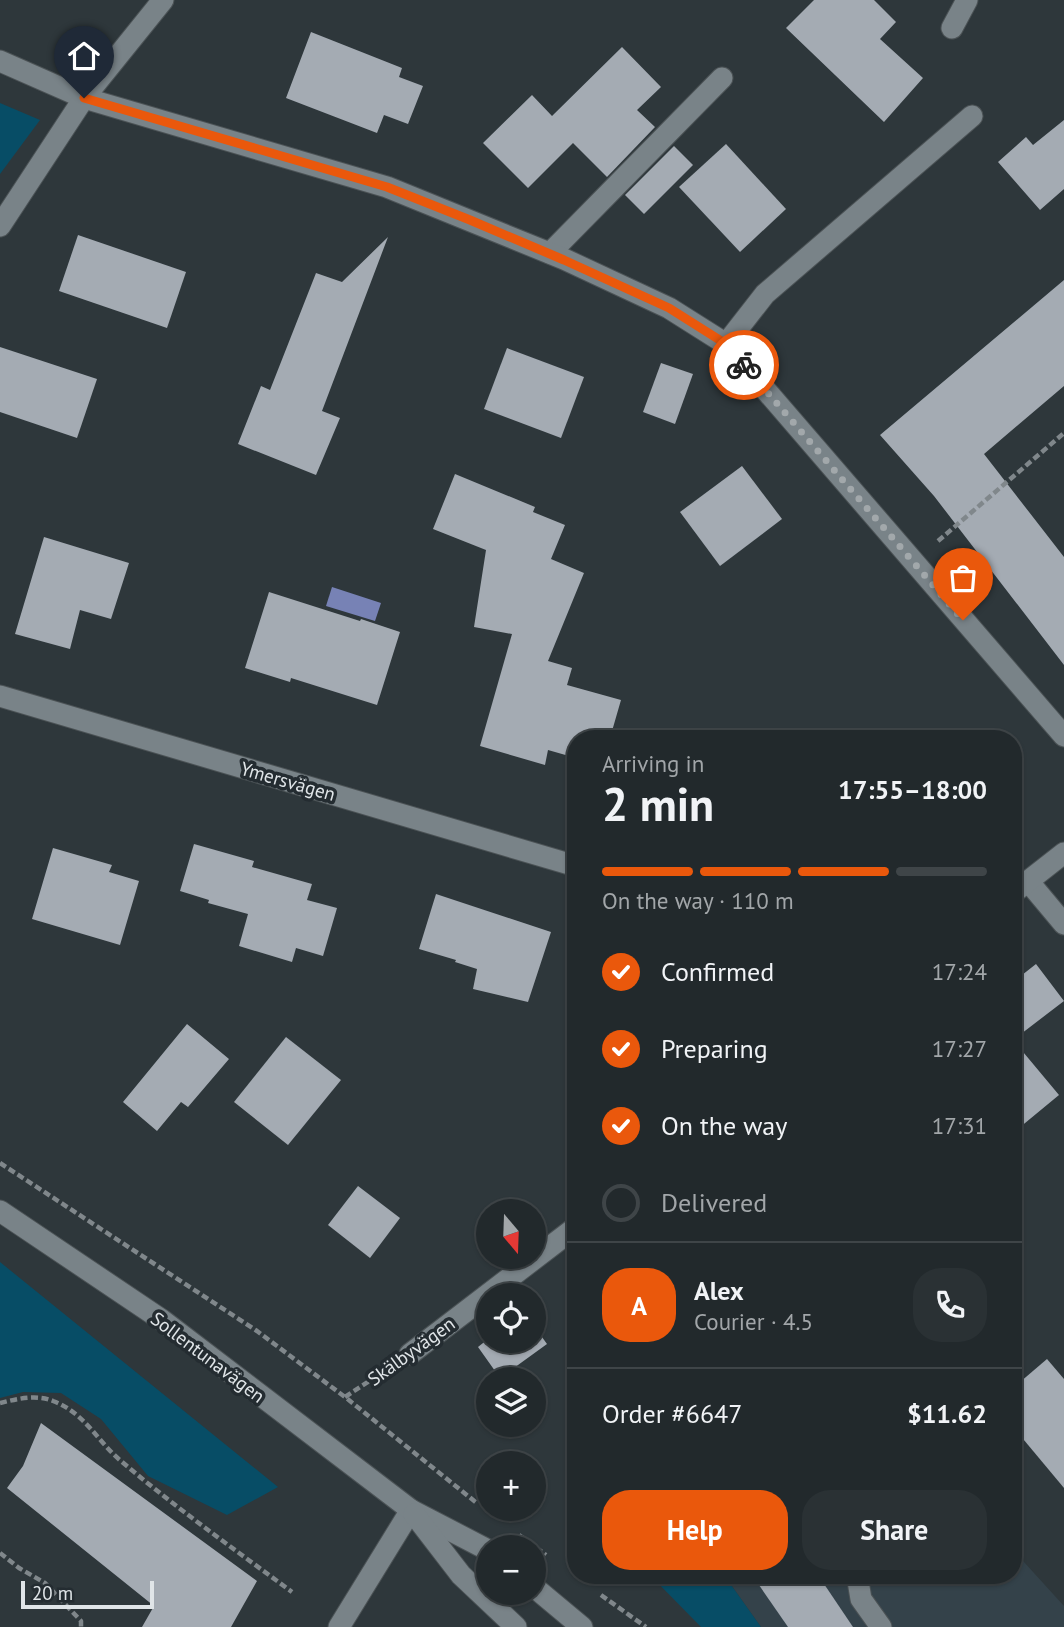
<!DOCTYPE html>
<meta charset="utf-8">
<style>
body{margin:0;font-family:"PT Sans",sans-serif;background:#2a3134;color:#f1f3f6;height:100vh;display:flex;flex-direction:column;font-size:26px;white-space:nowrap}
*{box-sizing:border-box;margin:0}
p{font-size:23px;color:#a2a6a9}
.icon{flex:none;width:38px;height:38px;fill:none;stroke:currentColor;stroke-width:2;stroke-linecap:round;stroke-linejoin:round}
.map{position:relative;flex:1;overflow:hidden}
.panel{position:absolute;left:567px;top:730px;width:455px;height:854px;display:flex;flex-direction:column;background:#22292c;border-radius:28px;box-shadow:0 2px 5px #0004,0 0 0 2px #3f4548}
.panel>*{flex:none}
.needle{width:46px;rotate:161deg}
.buttons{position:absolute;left:476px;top:1199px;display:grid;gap:14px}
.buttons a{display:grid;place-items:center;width:70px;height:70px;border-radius:50%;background:#22292c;box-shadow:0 2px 5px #0004,0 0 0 2px #3f4548;font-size:35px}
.scale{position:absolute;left:21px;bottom:18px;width:133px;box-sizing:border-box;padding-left:7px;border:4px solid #e0e5e8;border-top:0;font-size:19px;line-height:24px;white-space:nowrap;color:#e0e5e8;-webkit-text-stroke:5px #242c31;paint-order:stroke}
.pin{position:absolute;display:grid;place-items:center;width:60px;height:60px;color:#fff;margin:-72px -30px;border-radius:50% 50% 50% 0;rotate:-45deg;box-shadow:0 0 7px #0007}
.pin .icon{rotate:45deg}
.courier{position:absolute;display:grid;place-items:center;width:70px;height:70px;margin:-35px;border:5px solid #ea580c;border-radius:50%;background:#fff;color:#222;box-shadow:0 2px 9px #0007}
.overview em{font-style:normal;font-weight:700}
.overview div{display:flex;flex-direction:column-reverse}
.overview{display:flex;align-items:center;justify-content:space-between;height:119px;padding:0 35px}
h1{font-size:46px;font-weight:700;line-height:52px}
.bar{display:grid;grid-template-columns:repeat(4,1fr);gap:10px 7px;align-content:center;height:84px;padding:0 35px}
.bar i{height:9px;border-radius:5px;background:#3f4548}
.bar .active{background:#ea580c}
.bar p{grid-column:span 4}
.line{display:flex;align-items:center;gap:18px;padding:0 35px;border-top:2px solid #3f4548}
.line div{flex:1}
.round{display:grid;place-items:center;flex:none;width:74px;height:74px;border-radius:28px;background:#2a3134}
ol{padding:0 35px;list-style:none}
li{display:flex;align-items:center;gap:21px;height:77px}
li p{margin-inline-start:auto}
li .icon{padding:7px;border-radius:50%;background:#ea580c;color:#fff;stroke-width:4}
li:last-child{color:#a2a6a9}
li i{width:38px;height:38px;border:4px solid #3f4548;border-radius:50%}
.action{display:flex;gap:14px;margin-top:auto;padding:14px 35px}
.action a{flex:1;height:80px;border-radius:28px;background:#ea580c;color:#fff;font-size:28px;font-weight:700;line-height:80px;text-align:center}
.action a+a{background:#2a3134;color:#f1f3f6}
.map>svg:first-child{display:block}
</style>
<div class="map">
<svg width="1064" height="1627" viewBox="0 0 1064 1627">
<rect width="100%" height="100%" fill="#2e373b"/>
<polygon fill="#34424a" points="1013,1550 1064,1606 1064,1627 761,1627 729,1582 737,1575 1013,1575"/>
<g fill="#074d66">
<polygon points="0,103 40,120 0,174"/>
<polygon points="0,1262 278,1487 227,1515 148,1476 101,1419 61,1393 23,1392 0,1398"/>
<polygon points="650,1575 737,1575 729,1582 761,1627 701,1627"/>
</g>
<polygon fill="#7782b5" points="332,587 381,603 375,621 326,606"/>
<g fill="#a4abb3">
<polygon points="814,0 874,0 896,22 880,39 923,78 884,122 786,28"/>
<polygon points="311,32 402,68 399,77 423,86 408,124 384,115 377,133 286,98"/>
<polygon points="622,47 661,87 637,110 655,127 607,177 573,143 528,188 483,143 532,95 552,116"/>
<polygon points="1064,120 1064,189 1040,210 998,162 1026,137 1033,145"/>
<polygon points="726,144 786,209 740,252 679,187"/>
<polygon points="674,146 693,165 644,214 625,195"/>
<polygon points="78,235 186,272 167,328 59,291"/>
<polygon points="388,237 322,411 340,418 316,475 238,444 261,386 270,390 316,273 342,282"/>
<polygon points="1064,280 1064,386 984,454 1064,557 1064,665 934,496 880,435"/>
<polygon points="0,347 97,379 77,438 0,412"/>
<polygon points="507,348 584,377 561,438 484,409"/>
<polygon points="661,363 693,374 675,424 643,412"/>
<polygon points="742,466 782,519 720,566 680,512"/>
<polygon points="455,474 535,507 533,512 565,525 551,559 584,573 548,661 572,668 567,685 621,700 610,738 576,738 576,758 548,750 545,765 480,746 512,634 474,627 486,550 433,529"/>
<polygon points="44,537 129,563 111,619 80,610 70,649 15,634"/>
<polygon points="269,592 360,621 361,619 400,632 377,705 291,678 290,682 245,668"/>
<polygon points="194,844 254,861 252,867 312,884 307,900 337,908 323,956 296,948 292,962 239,946 248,914 208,903 209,900 180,891"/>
<polygon points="53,848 112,865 109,872 139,881 120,945 32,919"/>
<polygon points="436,894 551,932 528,1002 473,989 477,969 455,962 456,960 419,949"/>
<polygon points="1036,964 1064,1001 1013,1040 1059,1095 1013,1133 1013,982"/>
<polygon points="187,1024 229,1059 188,1107 181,1102 157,1131 123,1102"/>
<polygon points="286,1037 341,1080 288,1145 234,1102"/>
<polygon points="358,1186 400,1218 370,1258 328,1225"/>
<polygon points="534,1326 547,1344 500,1378 478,1347 488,1339 534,1340"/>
<polygon points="1047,1359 1064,1379 1064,1488 1013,1427 1013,1388"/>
<polygon points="41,1423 257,1581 231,1627 142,1627 154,1606 7,1488 23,1466"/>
<polygon points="752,1575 818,1575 853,1627 788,1627"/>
</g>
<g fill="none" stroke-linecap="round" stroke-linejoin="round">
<g stroke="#4b5255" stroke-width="23">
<g id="service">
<polyline points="952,28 967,0"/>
<polyline points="550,253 722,78"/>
<polyline points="726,344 765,294 972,116"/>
<polyline points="857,1575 861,1599 881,1627"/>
</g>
</g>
<g stroke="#4b5255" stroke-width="23">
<g id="minor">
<polyline points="0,61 84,98 387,187 564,259 669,308 726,344 1064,736"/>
<polyline points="0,226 84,98 163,0"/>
<polyline points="0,696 576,866"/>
<polyline points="1028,881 1064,924"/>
<polyline points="1013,893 1064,853"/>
<polyline points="410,1354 576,1227"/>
<polyline points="339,1627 411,1510"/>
</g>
</g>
<g stroke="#4b5255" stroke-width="23">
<g id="tertiary">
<polyline points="0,1211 162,1320 411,1510 488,1550"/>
<polyline points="414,1514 461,1575 516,1627"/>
<polyline points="534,1587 582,1627"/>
</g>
</g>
<g stroke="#80878b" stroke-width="4.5" stroke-dasharray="7 3.5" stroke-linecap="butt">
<polyline points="938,541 1064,433"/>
<polyline points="0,1163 257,1331 345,1397 478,1504"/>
<polyline points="345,1397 383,1372"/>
<path d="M0,1403c17,-4 36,-9 53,-2 32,12 44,40 68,60 55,47 113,88 171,131"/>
<polyline points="519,1535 546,1555"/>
<polyline points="0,1553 19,1568 45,1583 81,1621 81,1627"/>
<polyline points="601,1595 646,1627"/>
</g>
<use href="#service" stroke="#798388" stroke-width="21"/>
<use href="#minor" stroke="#798388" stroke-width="21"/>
<use href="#tertiary" stroke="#798388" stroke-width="21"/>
</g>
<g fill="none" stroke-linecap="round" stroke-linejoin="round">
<polyline stroke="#a2a8ab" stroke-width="7" stroke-dasharray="0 12.6" points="744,365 963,620"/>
<polyline stroke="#ea580c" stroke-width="9" points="84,98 387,187 470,220 564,260 669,308 726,344 744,365"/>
</g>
<g text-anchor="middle" stroke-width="7" stroke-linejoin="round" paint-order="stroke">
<g font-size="19" fill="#e0e5e8" stroke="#242c31">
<text transform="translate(288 781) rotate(16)" y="7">Ymersvägen</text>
<text transform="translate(411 1351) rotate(-36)" y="7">Skälbyvägen</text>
<text transform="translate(208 1357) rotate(37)" y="7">Sollentunavägen</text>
</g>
</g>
</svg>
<div class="buttons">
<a><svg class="needle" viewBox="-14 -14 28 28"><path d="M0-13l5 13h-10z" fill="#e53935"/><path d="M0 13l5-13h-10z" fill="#a2a6a9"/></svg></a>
<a><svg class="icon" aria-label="locate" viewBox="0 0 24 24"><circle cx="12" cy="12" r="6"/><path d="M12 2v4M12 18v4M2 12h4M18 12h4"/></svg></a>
<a><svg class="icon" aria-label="layers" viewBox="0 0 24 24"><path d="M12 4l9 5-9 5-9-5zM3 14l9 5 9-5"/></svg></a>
<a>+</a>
<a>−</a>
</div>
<div class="scale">20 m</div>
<div class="pin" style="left:963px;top:620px;background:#ea580c"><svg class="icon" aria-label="bag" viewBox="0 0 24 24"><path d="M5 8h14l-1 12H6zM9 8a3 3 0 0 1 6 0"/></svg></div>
<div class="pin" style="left:84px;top:98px;background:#1f2937"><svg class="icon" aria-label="home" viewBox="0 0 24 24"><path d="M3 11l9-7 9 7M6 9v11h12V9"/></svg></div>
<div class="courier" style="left:744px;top:365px"><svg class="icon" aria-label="bike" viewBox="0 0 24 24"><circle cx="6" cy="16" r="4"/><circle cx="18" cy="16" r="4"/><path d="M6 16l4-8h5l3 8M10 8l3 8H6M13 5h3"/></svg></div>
<section class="panel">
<div class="overview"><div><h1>2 min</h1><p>Arriving in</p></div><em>17:55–18:00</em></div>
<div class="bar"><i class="active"></i><i class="active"></i><i class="active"></i><i></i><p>On the way · 110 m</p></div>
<ol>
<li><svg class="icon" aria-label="check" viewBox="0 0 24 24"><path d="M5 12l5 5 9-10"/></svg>Confirmed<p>17:24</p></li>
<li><svg class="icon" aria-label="check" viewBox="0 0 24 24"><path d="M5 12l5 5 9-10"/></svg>Preparing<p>17:27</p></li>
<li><svg class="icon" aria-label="check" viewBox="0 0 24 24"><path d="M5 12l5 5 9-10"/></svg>On the way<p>17:31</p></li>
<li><i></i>Delivered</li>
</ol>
<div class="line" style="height:126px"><b class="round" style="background:#ea580c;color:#fff">A</b><div><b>Alex</b><p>Courier · 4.5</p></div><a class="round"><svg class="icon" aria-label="phone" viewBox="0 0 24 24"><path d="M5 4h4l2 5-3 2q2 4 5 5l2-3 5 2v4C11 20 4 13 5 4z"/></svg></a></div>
<div class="line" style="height:91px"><div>Order #6647</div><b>$11.62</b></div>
<div class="action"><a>Help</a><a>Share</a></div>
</section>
</div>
